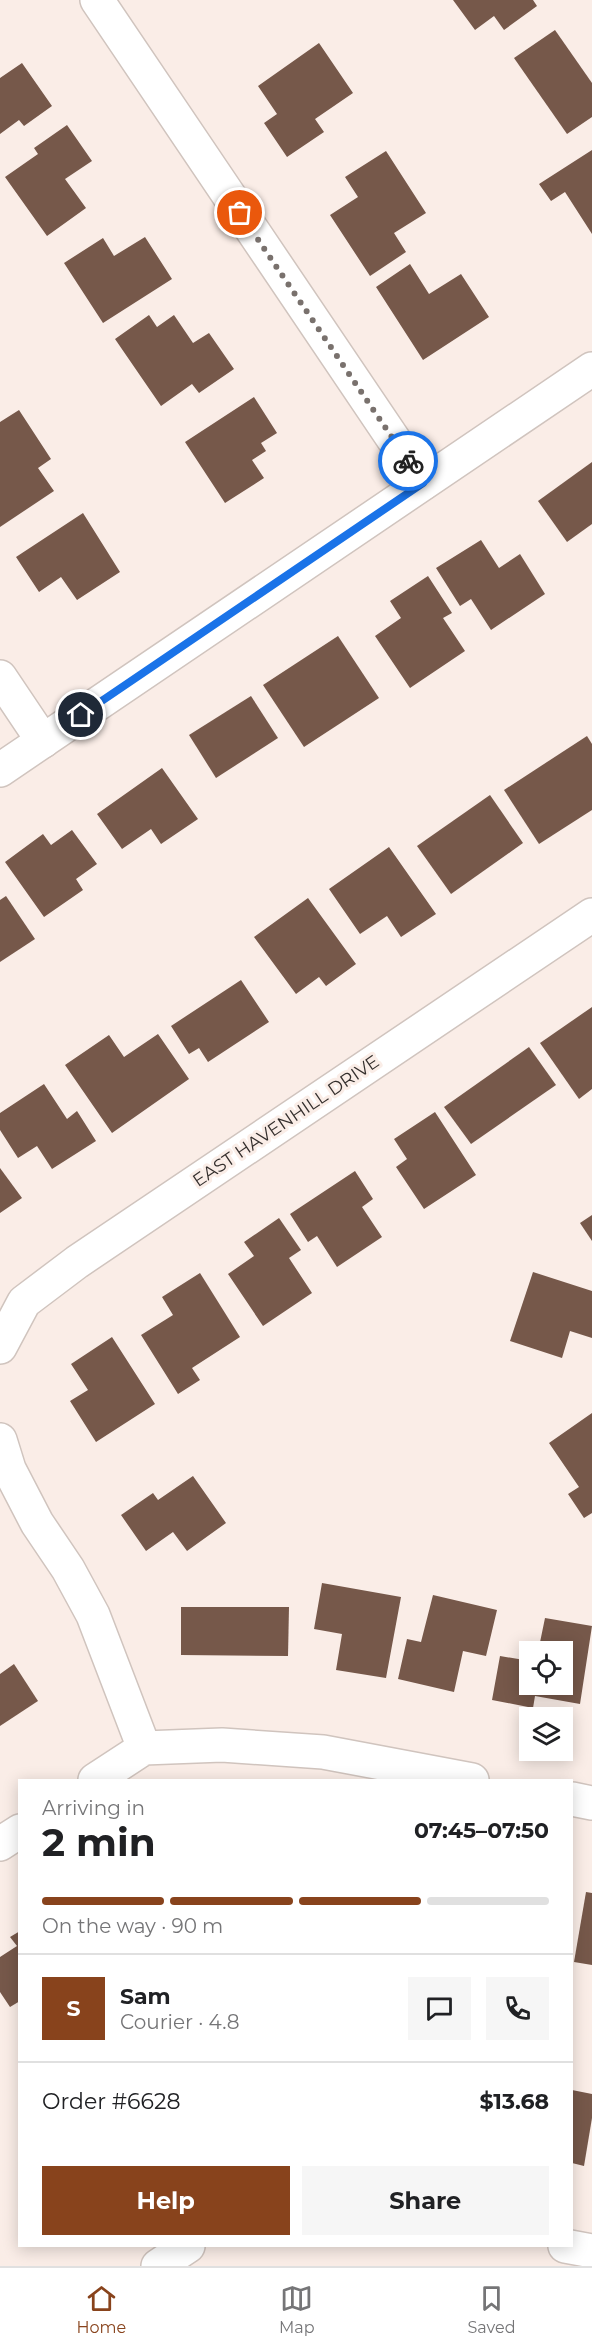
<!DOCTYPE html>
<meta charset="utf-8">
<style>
body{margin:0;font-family:Montserrat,sans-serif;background:#f6f6f6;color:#202124;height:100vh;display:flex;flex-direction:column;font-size:22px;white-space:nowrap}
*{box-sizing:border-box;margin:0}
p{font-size:20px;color:#757577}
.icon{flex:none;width:33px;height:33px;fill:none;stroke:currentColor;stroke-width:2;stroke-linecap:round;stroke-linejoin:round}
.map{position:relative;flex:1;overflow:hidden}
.details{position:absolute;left:18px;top:1779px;width:555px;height:468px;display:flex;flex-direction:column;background:#fff;border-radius:0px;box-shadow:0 3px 15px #0003}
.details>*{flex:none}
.fabs{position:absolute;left:519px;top:1641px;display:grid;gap:12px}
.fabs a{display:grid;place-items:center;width:54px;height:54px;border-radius:0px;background:#fff;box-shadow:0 3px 15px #0003;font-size:30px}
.pin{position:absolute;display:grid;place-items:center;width:51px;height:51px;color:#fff;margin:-26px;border:3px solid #fff;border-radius:50%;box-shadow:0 2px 6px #0007}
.courier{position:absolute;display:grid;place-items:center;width:60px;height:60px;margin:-30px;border:4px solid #1a73e8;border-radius:50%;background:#fff;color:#222;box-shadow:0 2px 8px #0007}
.overview em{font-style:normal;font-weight:700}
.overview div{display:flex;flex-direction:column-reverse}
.overview{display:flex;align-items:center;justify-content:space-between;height:102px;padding:0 24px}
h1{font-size:39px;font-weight:700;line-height:45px}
.bar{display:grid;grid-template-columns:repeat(4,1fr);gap:9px 6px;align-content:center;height:72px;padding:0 24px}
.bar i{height:8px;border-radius:4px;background:#e0e0e0}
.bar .active{background:#88431c}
.bar p{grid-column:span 4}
.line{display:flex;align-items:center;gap:15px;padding:0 24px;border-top:2px solid #e0e0e0}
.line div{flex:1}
.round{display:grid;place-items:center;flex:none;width:63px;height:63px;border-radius:0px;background:#f6f6f6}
.button{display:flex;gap:12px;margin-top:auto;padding:12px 24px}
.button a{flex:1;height:69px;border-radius:0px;background:#88431c;color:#fff;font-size:24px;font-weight:700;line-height:69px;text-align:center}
.button a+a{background:#f6f6f6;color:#202124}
.tab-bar{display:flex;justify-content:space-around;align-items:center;height:84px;border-top:2px solid #e0e0e0;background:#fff;font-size:16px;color:#757577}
.tab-bar a{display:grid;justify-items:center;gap:3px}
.tab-bar .active{color:#88431c}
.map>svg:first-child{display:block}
</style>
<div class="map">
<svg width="592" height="2266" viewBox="0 0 592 2266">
<rect width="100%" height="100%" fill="#faede7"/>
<g fill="#76584a">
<polygon points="453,0 533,0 537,6 504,30 494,16 475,30"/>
<polygon points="555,30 592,83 592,117 567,134 514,58"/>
<polygon points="319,43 353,93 315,119 324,132 287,157 264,123 277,114 258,86"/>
<polygon points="22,63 52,106 24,126 19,120 0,134 0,78"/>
<polygon points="67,125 92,161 65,179 86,208 47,236 5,177 38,154 34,148"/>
<polygon points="592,150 592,234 565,192 551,201 539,184"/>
<polygon points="386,151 426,213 394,233 406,252 370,276 330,215 358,197 345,177"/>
<polygon points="145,237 172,279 103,323 64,263 103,238 114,256"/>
<polygon points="410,264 429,294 461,274 489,317 423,360 376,287"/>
<polygon points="149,315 157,327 174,315 193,343 209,333 234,369 199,393 192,384 161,406 115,339"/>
<polygon points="254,397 277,433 261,443 266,451 252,460 264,478 225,503 185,442"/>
<polygon points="19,410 51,459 38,468 54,491 0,527 0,422"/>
<polygon points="592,462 592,524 567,542 538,501"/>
<polygon points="83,513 120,572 77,600 61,577 39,592 16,557"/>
<polygon points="481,540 499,568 520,554 545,594 491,630 471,599 460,606 436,568"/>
<polygon points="428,576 452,613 443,618 465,651 410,688 375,636 401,618 390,601"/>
<polygon points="338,636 379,698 304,747 263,685"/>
<polygon points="251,696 278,738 216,778 189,735"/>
<polygon points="587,736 592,744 592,810 539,844 504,790"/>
<polygon points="162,768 198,819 161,844 151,829 122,849 97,814"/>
<polygon points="490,795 523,843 451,894 417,846"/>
<polygon points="72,830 97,864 76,879 83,890 44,917 5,862 43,834 51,845"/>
<polygon points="389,847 436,914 401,937 387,916 360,934 329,889"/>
<polygon points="6,896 35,939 0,962 0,900"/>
<polygon points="308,898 356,964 326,986 319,977 296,994 254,937"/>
<polygon points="241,980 269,1022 208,1062 199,1048 189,1054 171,1026"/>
<polygon points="592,1007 592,1089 579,1099 540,1043"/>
<polygon points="158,1034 189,1079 112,1133 65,1065 109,1035 124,1057"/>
<polygon points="529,1047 556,1085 471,1144 444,1107"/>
<polygon points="44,1084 67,1119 77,1111 96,1141 52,1169 37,1146 18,1158 0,1130 0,1113"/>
<polygon points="435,1112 476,1175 424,1209 396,1167 407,1159 394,1139"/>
<polygon points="0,1168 22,1198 0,1213"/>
<polygon points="355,1171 373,1199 362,1207 382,1237 337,1267 317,1236 308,1242 290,1214"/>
<polygon points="592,1215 592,1241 580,1223"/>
<polygon points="279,1218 301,1250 289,1258 312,1293 263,1326 228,1274 254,1256 244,1242"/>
<polygon points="533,1272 592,1291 592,1338 570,1331 562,1358 510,1341"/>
<polygon points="200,1273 240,1337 192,1368 200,1380 178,1394 141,1335 173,1315 162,1297"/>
<polygon points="112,1337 155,1404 96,1442 70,1401 88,1390 71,1364"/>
<polygon points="592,1413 592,1513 584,1518 568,1494 579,1487 549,1443"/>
<polygon points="193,1476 226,1523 187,1551 173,1532 146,1551 121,1515 153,1493 158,1500"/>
<polygon points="322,1583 401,1597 386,1678 336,1670 342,1634 314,1629"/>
<polygon points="433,1595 497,1610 486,1656 463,1651 454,1692 398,1679 407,1639 421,1642"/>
<polygon points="181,1607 289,1607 288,1656 181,1655"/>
<polygon points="545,1618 592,1626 580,1704 535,1696 533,1708 492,1700 500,1656 530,1661 530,1684 562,1684 562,1652 538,1652"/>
<polygon points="14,1664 38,1701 0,1726 0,1674"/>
<polygon points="586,1892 592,1893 592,1965 574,1962"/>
<polygon points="20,1931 20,2001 10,2007 0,1992 0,1957 17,1946 10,1937"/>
<polygon points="572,2090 592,2094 592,2118 584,2166 572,2163"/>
</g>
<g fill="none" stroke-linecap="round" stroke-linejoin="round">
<g stroke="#d0c4be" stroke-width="36">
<g id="street">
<polyline points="97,0 423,483"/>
<polyline points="0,677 43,741"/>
<polyline points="0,770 592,369"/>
<polyline points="0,1347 24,1302 77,1262 592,915"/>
<polyline points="0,1440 9,1469 37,1523 68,1569 93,1615 144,1748"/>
<polyline points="95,1780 144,1748 222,1745 323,1752 472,1780"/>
<polyline points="572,1799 592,1803"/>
<polyline points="0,1844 20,1831"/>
<polyline points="565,2246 592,2251"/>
<polyline points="158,2266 188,2246"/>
</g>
</g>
<use href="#street" stroke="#fff" stroke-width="33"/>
</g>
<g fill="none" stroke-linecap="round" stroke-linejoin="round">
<polyline stroke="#79716d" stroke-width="6" stroke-dasharray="0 10.8" points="240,213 408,461"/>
<polyline stroke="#1a73e8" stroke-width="8" points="81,715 423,483 408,461"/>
</g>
<g text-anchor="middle" stroke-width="6" stroke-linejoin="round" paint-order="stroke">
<g font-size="18" fill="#332e2c" stroke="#faede7">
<text transform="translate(286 1121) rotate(-34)" y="6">EAST HAVENHILL DRIVE</text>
</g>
</g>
</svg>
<div class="fabs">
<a><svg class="icon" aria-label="locate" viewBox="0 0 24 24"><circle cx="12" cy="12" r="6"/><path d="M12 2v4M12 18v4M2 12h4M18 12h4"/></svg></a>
<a><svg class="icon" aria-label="layers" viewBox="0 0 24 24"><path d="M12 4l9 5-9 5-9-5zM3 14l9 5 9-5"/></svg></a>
</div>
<div class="pin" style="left:240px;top:213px;background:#ea580c"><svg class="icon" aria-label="bag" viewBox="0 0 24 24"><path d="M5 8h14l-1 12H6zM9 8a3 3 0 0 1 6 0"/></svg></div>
<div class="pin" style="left:81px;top:715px;background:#1f2937"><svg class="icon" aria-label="home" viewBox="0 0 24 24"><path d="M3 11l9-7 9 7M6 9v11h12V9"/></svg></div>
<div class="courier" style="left:408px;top:461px"><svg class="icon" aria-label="bike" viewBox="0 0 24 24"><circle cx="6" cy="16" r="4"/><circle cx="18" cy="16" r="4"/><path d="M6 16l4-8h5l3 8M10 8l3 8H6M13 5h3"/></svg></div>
<section class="details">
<div class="overview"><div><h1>2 min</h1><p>Arriving in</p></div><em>07:45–07:50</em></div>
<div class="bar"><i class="active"></i><i class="active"></i><i class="active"></i><i></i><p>On the way · 90 m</p></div>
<div class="line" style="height:108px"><b class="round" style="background:#88431c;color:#fff">S</b><div><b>Sam</b><p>Courier · 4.8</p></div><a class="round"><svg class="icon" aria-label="chat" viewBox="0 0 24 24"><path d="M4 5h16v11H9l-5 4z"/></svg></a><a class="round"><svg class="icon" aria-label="phone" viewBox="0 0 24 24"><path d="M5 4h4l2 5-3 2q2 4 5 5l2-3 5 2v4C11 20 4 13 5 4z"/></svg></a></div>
<div class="line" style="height:78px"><div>Order #6628</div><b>$13.68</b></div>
<div class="button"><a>Help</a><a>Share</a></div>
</section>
</div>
<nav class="tab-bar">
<a class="active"><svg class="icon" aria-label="home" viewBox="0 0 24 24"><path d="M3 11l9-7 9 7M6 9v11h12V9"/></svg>Home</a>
<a><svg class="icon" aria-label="map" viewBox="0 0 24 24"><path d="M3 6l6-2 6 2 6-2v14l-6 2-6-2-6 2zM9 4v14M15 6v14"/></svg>Map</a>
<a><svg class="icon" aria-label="saved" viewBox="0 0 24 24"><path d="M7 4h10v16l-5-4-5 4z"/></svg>Saved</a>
</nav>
